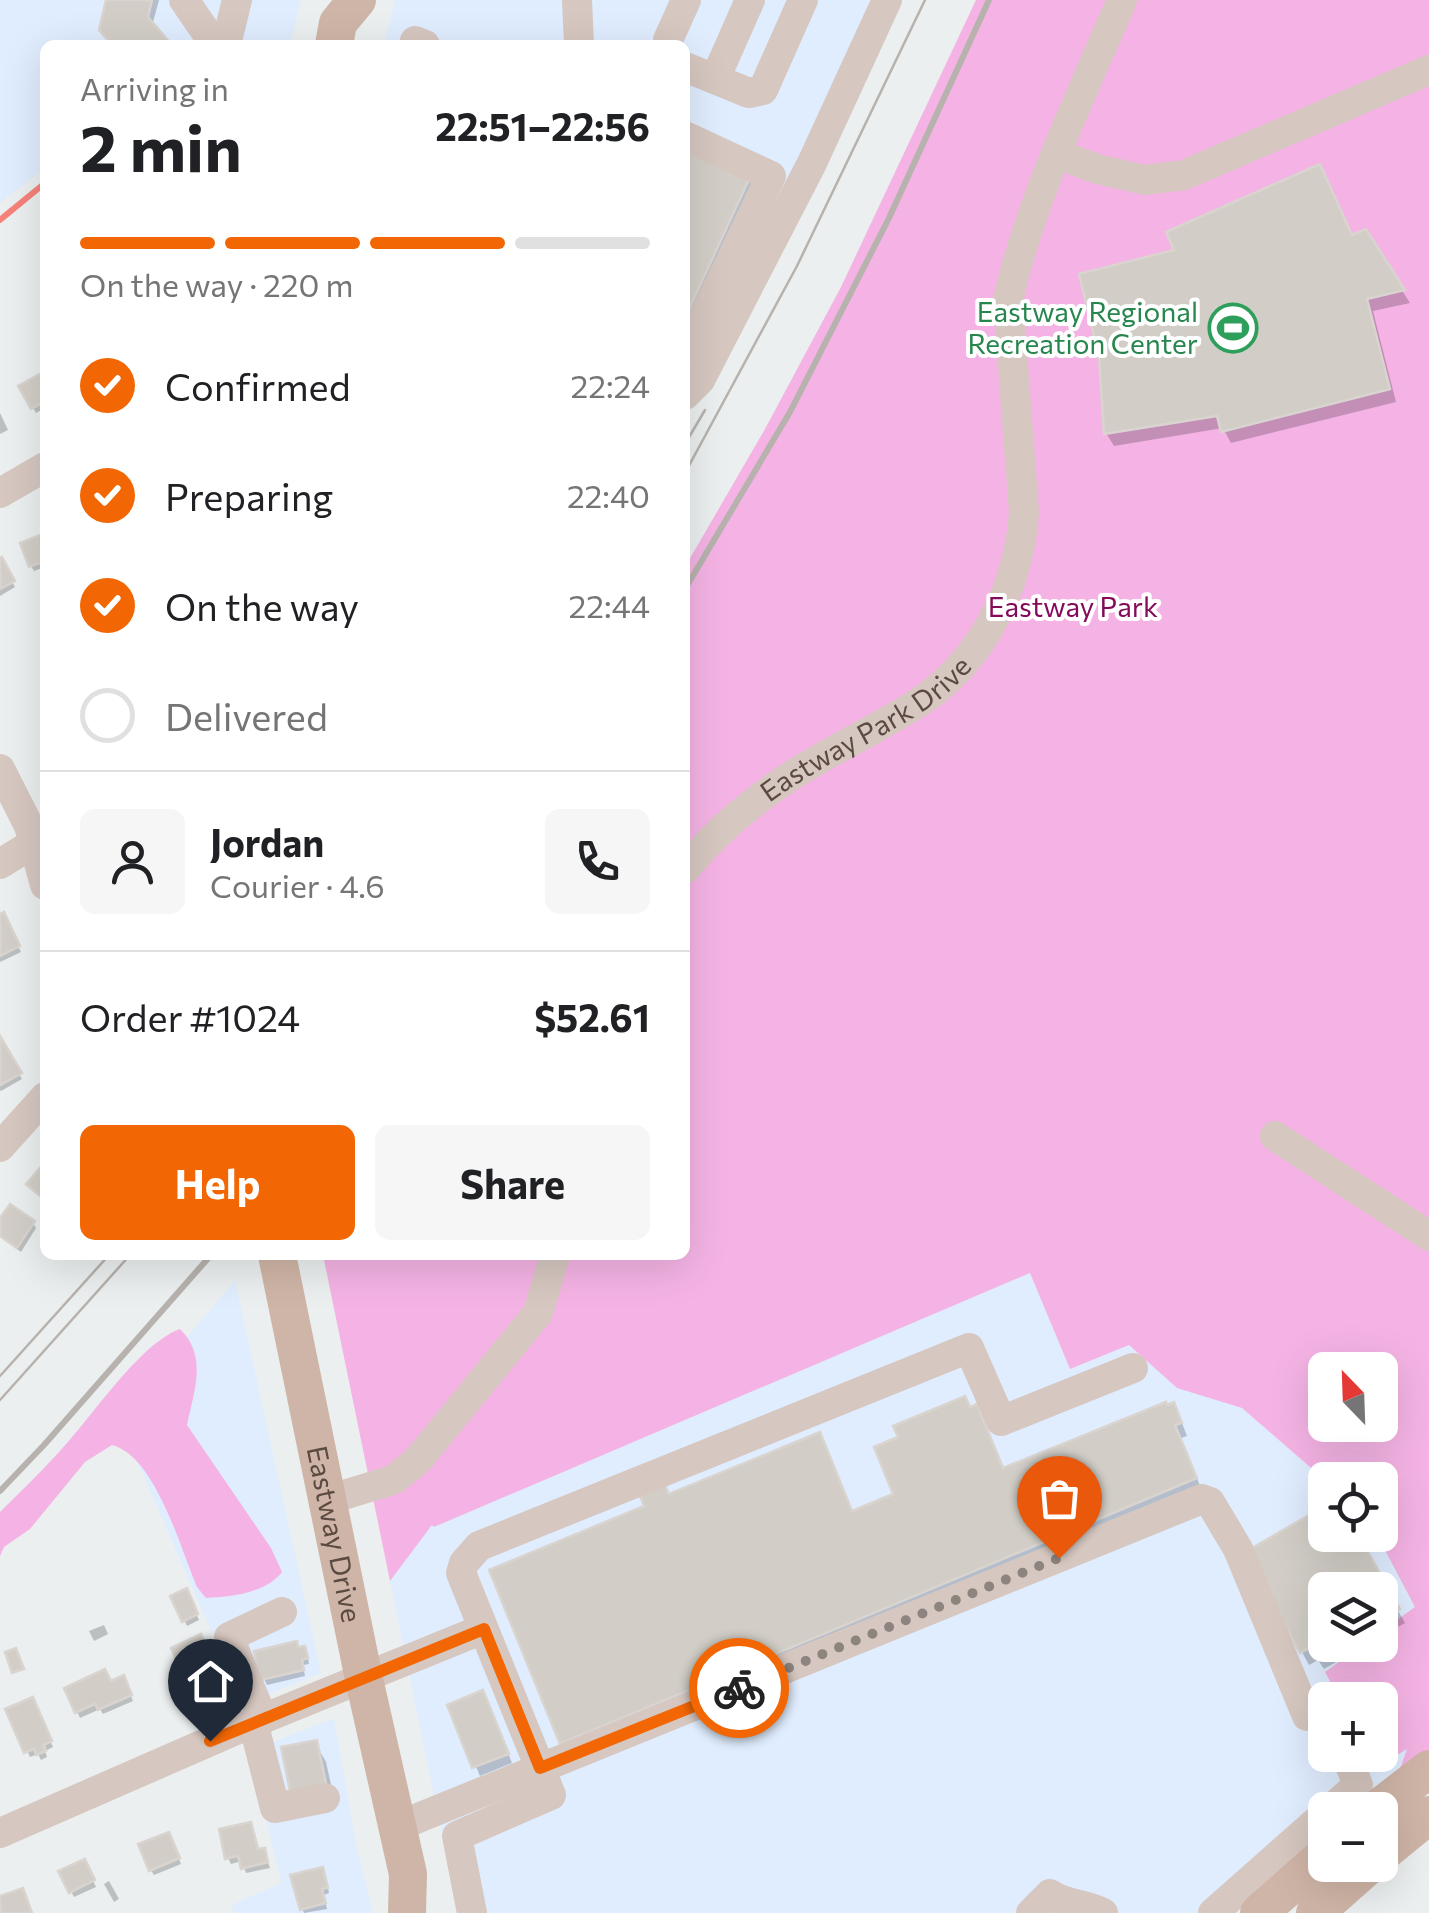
<!DOCTYPE html>
<meta charset="utf-8">
<style>
body{margin:0;font-family:Commissioner,sans-serif;background:#f6f6f6;color:#202124;height:100vh;display:flex;flex-direction:column;font-size:38px;white-space:nowrap}
*{box-sizing:border-box;margin:0}
p{font-size:32px;color:#757577}
.icon{flex:none;width:55px;height:55px;fill:none;stroke:currentColor;stroke-width:2;stroke-linecap:round;stroke-linejoin:round}
.map{position:relative;flex:1;overflow:hidden}
.side{position:absolute;left:40px;top:40px;width:650px;height:1220px;display:flex;flex-direction:column;background:#fff;border-radius:15px;box-shadow:0 10px 40px #0002}
.side>*{flex:none}
.needle{width:65px;rotate:337deg}
.controls{position:absolute;left:1308px;top:1352px;display:grid;gap:20px}
.controls a{display:grid;place-items:center;width:90px;height:90px;border-radius:15px;background:#fff;box-shadow:0 10px 40px #0002;font-size:50px}
.pin{position:absolute;display:grid;place-items:center;width:85px;height:85px;color:#fff;margin:-102px -42px;border-radius:50% 50% 50% 0;rotate:-45deg;box-shadow:0 0 10px #0007}
.pin .icon{rotate:45deg}
.courier{position:absolute;display:grid;place-items:center;width:100px;height:100px;margin:-50px;border:8px solid #f26703;border-radius:50%;background:#fff;color:#222;box-shadow:0 2px 12px #0007}
.headline em{font-style:normal;font-weight:700}
.headline div{display:flex;flex-direction:column-reverse}
.headline{display:flex;align-items:center;justify-content:space-between;height:170px;padding:0 40px}
h1{font-size:65px;font-weight:700;line-height:75px}
.bar{display:grid;grid-template-columns:repeat(4,1fr);gap:15px 10px;align-content:center;height:120px;padding:0 40px}
.bar i{height:12px;border-radius:8px;background:#e0e0e0}
.bar .current{background:#f26703}
.bar p{grid-column:span 4}
.line{display:flex;align-items:center;gap:25px;padding:0 40px;border-top:2px solid #e0e0e0}
.line div{flex:1}
.round{display:grid;place-items:center;flex:none;width:105px;height:105px;border-radius:15px;background:#f6f6f6}
ol{padding:0 40px;list-style:none}
li{display:flex;align-items:center;gap:30px;height:110px}
li p{margin-inline-start:auto}
li .icon{padding:10px;border-radius:50%;background:#f26703;color:#fff;stroke-width:4}
li:last-child{color:#757577}
li i{width:55px;height:55px;border:5px solid #e0e0e0;border-radius:50%}
.primary-button{display:flex;gap:20px;margin-top:auto;padding:20px 40px}
.primary-button a{flex:1;height:115px;border-radius:15px;background:#f26703;color:#fff;font-size:40px;font-weight:700;line-height:115px;text-align:center}
.primary-button a+a{background:#f6f6f6;color:#202124}
.map>svg:first-child{display:block}
</style>
<div class="map">
<svg width="1429" height="1913" viewBox="0 0 1429 1913">
<rect width="100%" height="100%" fill="#ebefef"/>
<g fill="#e0edfe" fill-rule="evenodd">
<polygon points="0,0 301,0 290,45 45,45 45,168 0,203"/>
<polygon points="395,0 881,0 792,193 685,362 685,45 384,45"/>
<path d="M633,1255l796,11v426l-33,88 -34,30h-37v33l-78,70h-789l-68,-332zM1325,1370h55v55h-55zM1325,1480h55v55h-55zM1325,1590h55v55h-55zM1325,1700h55v55h-55z"/>
<polygon points="235,1281 321,1673 243,1704 118,1417"/>
<polygon points="334,1718 356,1844 373,1913 235,1913 231,1905 281,1883 251,1751"/>
</g>
<g fill="#f4b3e4" fill-rule="evenodd">
<path d="M976,0h453v1756l-33,24 11,-31 -31,19 -7,-13h11v-55h-40l-15,-28 37,-27h18v-13l35,-25 -38,-72h3v-55h-55l-83,-72 -65,-20 -48,-43 -59,24 -40,-96 -596,254 -2,-2 -42,56 -67,-326h362v-688l80,-138 76,-142zM1325,1370h55v55h-55z"/>
<path d="M180,1329c28,27 14,62 7,96l84,123 11,24c-16,21 -50,25 -76,26l-9,-11c-17,-40 -42,-131 -85,-142l-27,17 -55,67 -26,18 -4,9v-44c20,-20 41,-40 60,-61 31,-33 80,-108 120,-122z"/>
</g>
<g fill="#0003">
<polygon points="109,0 159,0 152,26 169,45 112,45"/>
<polygon points="685,147 750,175 757,187 685,345"/>
<polygon points="1365,232 1410,303 1373,311 1396,402 1231,443 1223,428 1114,446 1106,433 1102,357"/>
<polygon points="45,374 45,408 36,413 21,387"/>
<polygon points="0,413 8,430 0,434"/>
<polygon points="45,536 45,567 34,571 31,566"/>
<polygon points="0,560 15,587 0,596"/>
<polygon points="3,916 21,952 0,962 0,917"/>
<polygon points="0,1041 22,1079 1,1091 0,1090"/>
<polygon points="0,1222 33,1223 36,1228 21,1252 0,1237"/>
<polygon points="1180,1418 1187,1436 1181,1438 1202,1491 570,1755 563,1742 669,1497 853,1514"/>
<polygon points="1325,1509 1325,1535 1345,1535 1355,1553 1363,1548 1405,1623 1380,1637 1380,1590 1325,1590 1325,1645 1366,1645 1324,1669 1318,1660 1309,1665 1248,1553"/>
<polygon points="186,1592 199,1620 187,1626 173,1597"/>
<polygon points="104,1625 108,1634 94,1641 89,1631"/>
<polygon points="203,1642 216,1672 212,1674 217,1683 194,1693 174,1649"/>
<polygon points="299,1650 307,1654 309,1664 303,1665 305,1676 267,1685 264,1679"/>
<polygon points="126,1684 133,1701 103,1714 100,1709 80,1718 67,1689"/>
<polygon points="487,1702 512,1763 480,1776 450,1706"/>
<polygon points="35,1706 53,1747 45,1751 47,1757 41,1760 38,1754 30,1757 9,1710"/>
<polygon points="315,1742 326,1762 336,1807 304,1814"/>
<polygon points="250,1825 258,1852 264,1851 270,1868 246,1873 242,1861 231,1864 228,1858"/>
<polygon points="171,1840 181,1864 154,1875 151,1870"/>
<polygon points="84,1862 96,1887 74,1897 61,1872"/>
<polygon points="325,1875 329,1893 324,1895 327,1909 304,1913 302,1909"/>
<polygon points="109,1881 119,1899 114,1902 104,1884"/>
</g>
<g fill="none" stroke-linecap="round" stroke-linejoin="round">
<polyline stroke="#f6827a" stroke-width="6" points="0,220 45,183"/>
</g>
<g fill="#d2cec7" stroke="#d9d4cf" stroke-width="2.5">
<polygon points="106,0 152,0 148,17 172,45 112,45 99,30"/>
<polygon points="685,145 752,173 685,318"/>
<polygon points="1320,164 1352,235 1366,229 1405,290 1367,299 1390,389 1221,432 1217,416 1104,434 1099,357 1079,274 1174,250 1166,232"/>
<polygon points="45,371 45,401 31,409 18,386"/>
<polygon points="45,533 45,561 29,567 20,543"/>
<polygon points="2,557 15,581 0,589 0,558"/>
<polygon points="4,912 20,946 0,956 0,914"/>
<polygon points="0,1036 22,1073 0,1085"/>
<polygon points="45,1162 45,1200 26,1184"/>
<polygon points="10,1204 35,1221 17,1248 0,1236 0,1218"/>
<polygon points="965,1396 970,1407 977,1404 1003,1468 1166,1402 1167,1405 1174,1402 1182,1423 1175,1425 1197,1478 560,1744 489,1570 644,1506 640,1496 665,1485 669,1494 820,1432 852,1511 893,1494 874,1447 898,1437 893,1426"/>
<polygon points="1325,1506 1325,1535 1348,1535 1356,1549 1364,1545 1400,1609 1380,1621 1380,1590 1325,1590 1325,1645 1337,1645 1314,1658 1309,1648 1300,1653 1245,1552"/>
<polygon points="187,1588 198,1614 182,1622 170,1596"/>
<polygon points="201,1634 215,1666 212,1667 216,1677 189,1688 171,1648"/>
<polygon points="297,1641 298,1647 305,1646 308,1658 302,1660 304,1670 261,1680 254,1651"/>
<polygon points="16,1648 24,1669 12,1673 5,1652"/>
<polygon points="105,1669 111,1681 124,1675 132,1695 98,1710 95,1704 75,1713 64,1688"/>
<polygon points="483,1690 509,1754 472,1768 447,1705"/>
<polygon points="33,1697 52,1741 44,1745 46,1751 36,1755 34,1749 24,1753 5,1709"/>
<polygon points="317,1740 327,1788 291,1796 281,1747"/>
<polygon points="251,1822 258,1849 265,1848 268,1862 241,1869 238,1856 225,1859 219,1829"/>
<polygon points="169,1832 180,1858 149,1871 138,1844"/>
<polygon points="85,1859 95,1880 69,1893 58,1871"/>
<polygon points="323,1867 328,1888 322,1889 326,1903 300,1910 290,1875"/>
<polygon points="23,1888 32,1913 1,1913 0,1896"/>
</g>
<g fill="none" stroke-linecap="round" stroke-linejoin="round">
<g stroke="#d6c7c0" stroke-width="30">
<polyline points="184,0 215,45"/>
<polyline points="577,0 579,45"/>
<polyline points="226,45 237,0"/>
<polyline points="414,45 415,41 425,45"/>
<polyline points="669,45 668,40 686,0"/>
<polyline points="685,67 749,93 763,90 803,0"/>
<polyline points="715,79 750,0"/>
<polyline points="685,136 771,176 688,350"/>
<polyline points="1057,154 1097,169 1145,180 1184,175 1429,70"/>
<polyline points="685,395 700,380 812,163 887,0"/>
<polyline points="0,493 45,467"/>
<polyline points="0,769 29,826 45,885"/>
<polyline points="0,864 34,843"/>
<path id="s1" d="M685,869c30,-36 63,-65 103,-91 43,-28 90,-49 133,-77 63,-43 98,-115 103,-189l-16,-212c23,-102 73,-204 114,-300"/>
<polyline points="1275,1136 1429,1236"/>
<polyline points="0,1147 45,1097"/>
<polyline points="327,1500 393,1480 417,1461 538,1313 555,1255"/>
<polyline points="263,1719 229,1637 282,1612"/>
<polyline points="253,1722 275,1808 325,1798"/>
<polyline points="1330,1810 1358,1785 1346,1755"/>
<polyline points="396,1827 1202,1499 1210,1502 1238,1549 1307,1716 1321,1709 1325,1712"/>
<polyline points="0,1833 245,1726 483,1629"/>
<polyline points="472,1913 457,1836 551,1795 461,1573 464,1563 479,1546 969,1348 1001,1421 1133,1368"/>
<path d="M1031,1913l19,-19c16,11 36,10 53,19"/>
<polyline points="1213,1913 1325,1814"/>
</g>
<g stroke="#cfb5a7" stroke-width="38">
<polyline points="334,45 338,23 357,0"/>
<path id="s2" d="M277,1255l87,424 44,195 -1,39"/>
<polyline points="1376,1810 1429,1769"/>
<polyline points="1380,1855 1429,1815"/>
<polyline points="1259,1913 1325,1855"/>
<polyline points="1315,1913 1369,1865"/>
</g>
<g stroke="#b7b2ad" stroke-width="2.5">
<polyline points="685,444 705,410"/>
<polyline points="685,473 797,266 925,0"/>
<polyline points="0,1376 109,1255"/>
<polyline points="0,1400 130,1255"/>
</g>
<g stroke="#b7b2ad" stroke-width="6">
<polyline points="685,589 790,412 889,218 989,0"/>
<polyline points="0,1491 44,1445 211,1255"/>
</g>
</g>
<g fill="none" stroke-linecap="round" stroke-linejoin="round">
<polyline stroke="#8d847f" stroke-width="10" stroke-dasharray="0 18" points="739,1688 1059,1558"/>
<polyline stroke="#f26703" stroke-width="12" points="210,1741 484,1629 540,1768 739,1688"/>
</g>
<defs>
<g id="stadium-ring" transform="scale(2.5)"><circle r="9.5" fill="#fff" stroke="#2e9e5b" stroke-width="1.5"/><path d="M0-5a6.5 5 0 1 0 0 10a6.5 5 0 1 0 0-10ZM-3.5-1.8h7v3.6h-7Z" fill="#2e9e5b"/></g>
</defs>
<g fill-rule="evenodd">
<use href="#stadium-ring" x="1233" y="328"/>
</g>
<g text-anchor="middle" stroke-width="8" stroke-linejoin="round" paint-order="stroke">
<g font-size="28" fill="#27864d" stroke="#fff" text-anchor="end">
<text x="1198" y="322">Eastway Regional<tspan x="1198" dy="32">Recreation Center</tspan></text>
</g>
<g font-size="28" fill="#840b59" stroke="#fff">
<text x="1073" y="617">Eastway Park</text>
</g>
<g font-size="28" fill="#5b4a42" stroke="#fff">
<text dy="10" stroke="none"><textPath href="#s1" startOffset="230">Eastway Park Drive</textPath></text>
<text dy="10" stroke="none"><textPath href="#s2" startOffset="285">Eastway Drive</textPath></text>
</g>
</g>
</svg>
<div class="controls">
<a><svg class="needle" viewBox="-14 -14 28 28"><path d="M0-13l5 13h-10z" fill="#e53935"/><path d="M0 13l5-13h-10z" fill="#757577"/></svg></a>
<a><svg class="icon" aria-label="locate" viewBox="0 0 24 24"><circle cx="12" cy="12" r="6"/><path d="M12 2v4M12 18v4M2 12h4M18 12h4"/></svg></a>
<a><svg class="icon" aria-label="layers" viewBox="0 0 24 24"><path d="M12 4l9 5-9 5-9-5zM3 14l9 5 9-5"/></svg></a>
<a>+</a>
<a>−</a>
</div>
<div class="pin" style="left:1059px;top:1558px;background:#ea580c"><svg class="icon" aria-label="bag" viewBox="0 0 24 24"><path d="M5 8h14l-1 12H6zM9 8a3 3 0 0 1 6 0"/></svg></div>
<div class="pin" style="left:210px;top:1741px;background:#1f2937"><svg class="icon" aria-label="home" viewBox="0 0 24 24"><path d="M3 11l9-7 9 7M6 9v11h12V9"/></svg></div>
<div class="courier" style="left:739px;top:1688px"><svg class="icon" aria-label="bike" viewBox="0 0 24 24"><circle cx="6" cy="16" r="4"/><circle cx="18" cy="16" r="4"/><path d="M6 16l4-8h5l3 8M10 8l3 8H6M13 5h3"/></svg></div>
<section class="side">
<div class="headline"><div><h1>2 min</h1><p>Arriving in</p></div><em>22:51–22:56</em></div>
<div class="bar"><i class="current"></i><i class="current"></i><i class="current"></i><i></i><p>On the way · 220 m</p></div>
<ol>
<li><svg class="icon" aria-label="check" viewBox="0 0 24 24"><path d="M5 12l5 5 9-10"/></svg>Confirmed<p>22:24</p></li>
<li><svg class="icon" aria-label="check" viewBox="0 0 24 24"><path d="M5 12l5 5 9-10"/></svg>Preparing<p>22:40</p></li>
<li><svg class="icon" aria-label="check" viewBox="0 0 24 24"><path d="M5 12l5 5 9-10"/></svg>On the way<p>22:44</p></li>
<li><i></i>Delivered</li>
</ol>
<div class="line" style="height:180px"><a class="round"><svg class="icon" aria-label="person" viewBox="0 0 24 24"><circle cx="12" cy="8" r="4"/><path d="M4 21q1-7 8-7t8 7"/></svg></a><div><b>Jordan</b><p>Courier · 4.6</p></div><a class="round"><svg class="icon" aria-label="phone" viewBox="0 0 24 24"><path d="M5 4h4l2 5-3 2q2 4 5 5l2-3 5 2v4C11 20 4 13 5 4z"/></svg></a></div>
<div class="line" style="height:130px"><div>Order #1024</div><b>$52.61</b></div>
<div class="primary-button"><a>Help</a><a>Share</a></div>
</section>
</div>
